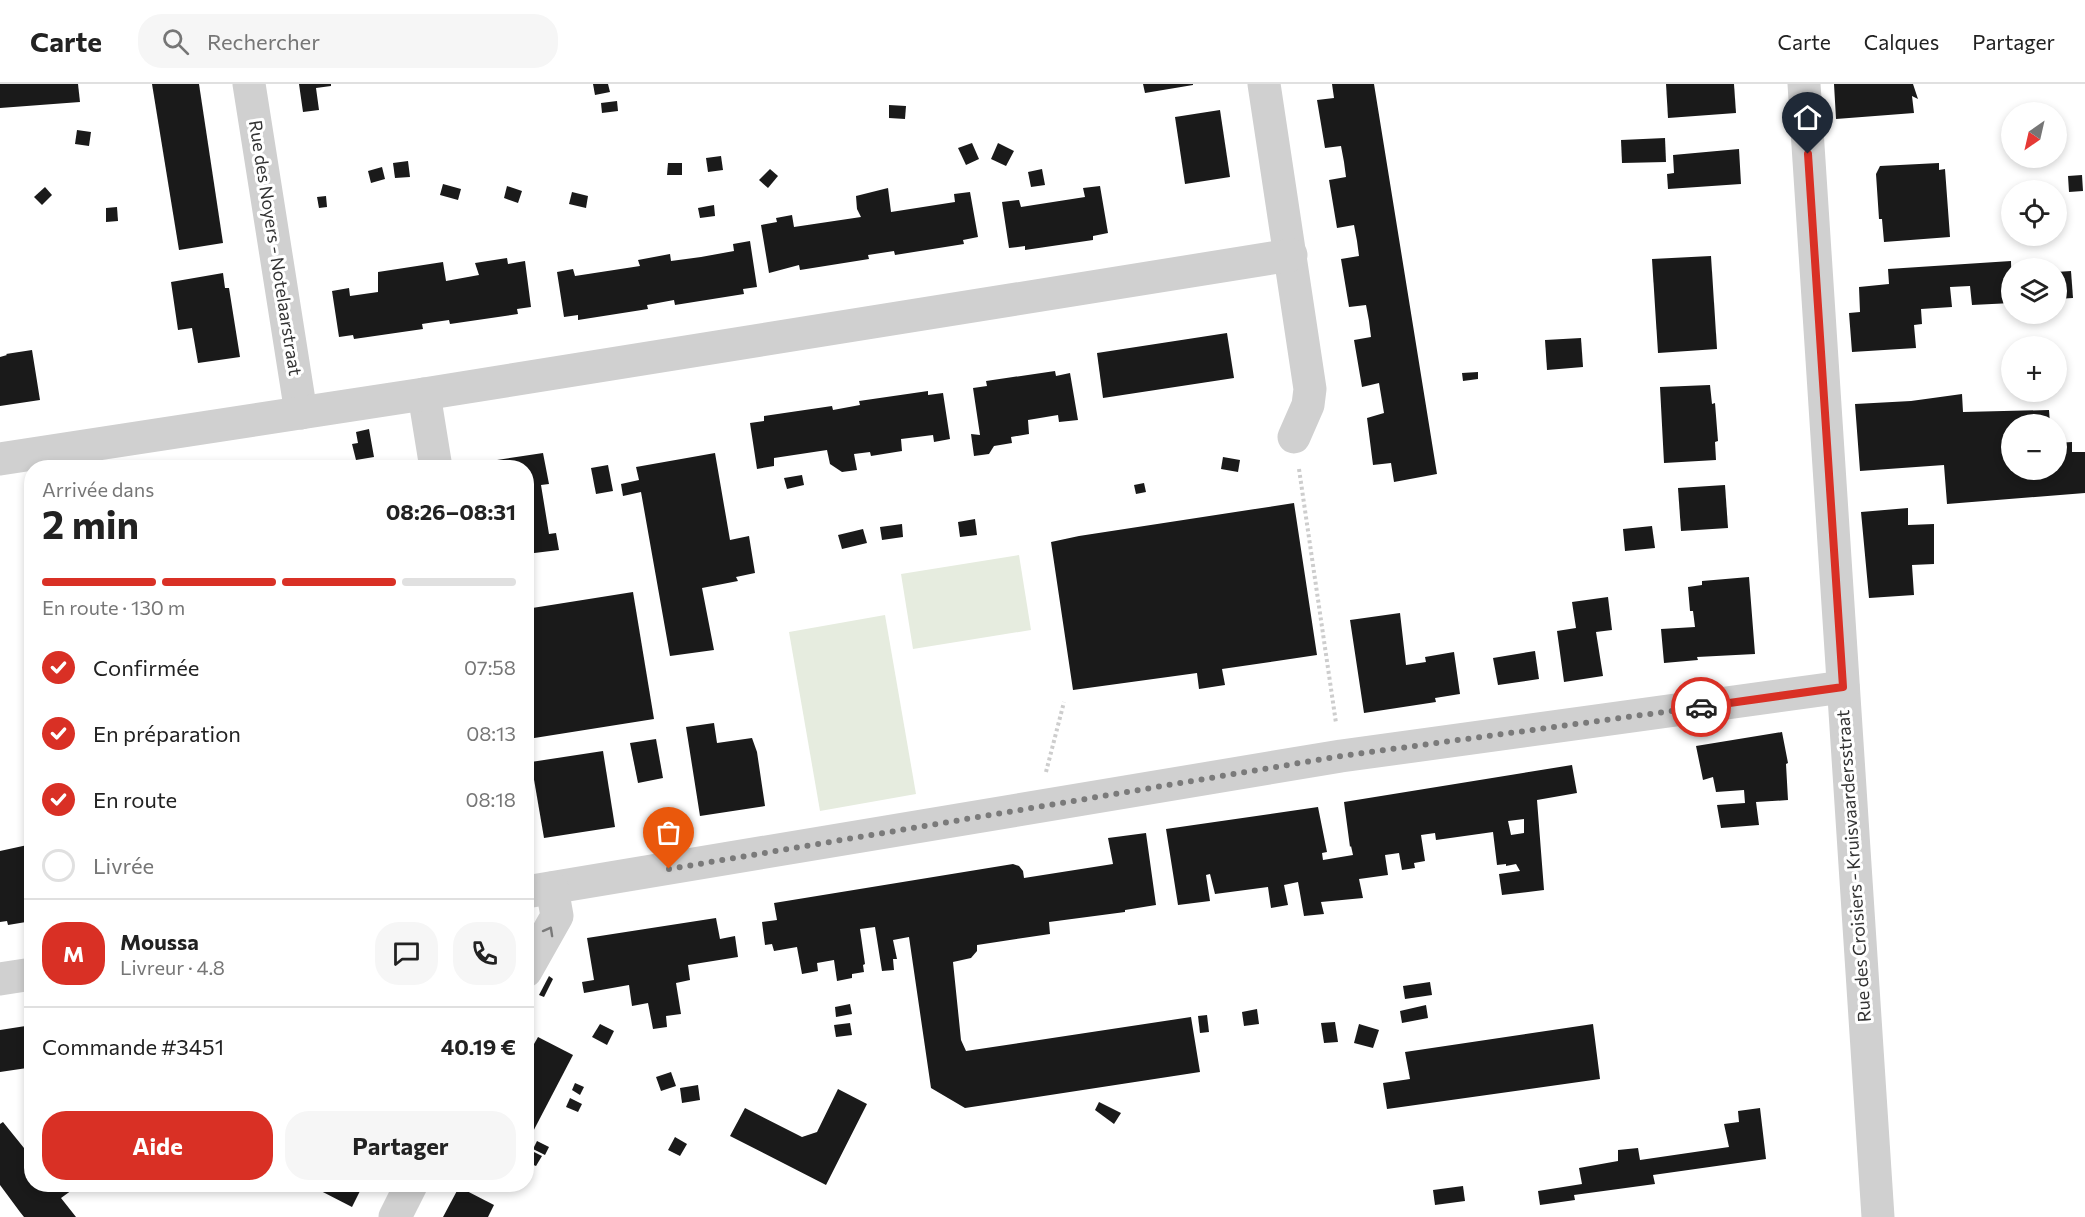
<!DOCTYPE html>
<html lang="fr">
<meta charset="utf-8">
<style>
body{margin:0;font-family:Commissioner,sans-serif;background:#f6f6f6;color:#222;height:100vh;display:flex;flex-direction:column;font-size:22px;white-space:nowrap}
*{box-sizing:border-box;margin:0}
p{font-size:20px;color:#767676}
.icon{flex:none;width:33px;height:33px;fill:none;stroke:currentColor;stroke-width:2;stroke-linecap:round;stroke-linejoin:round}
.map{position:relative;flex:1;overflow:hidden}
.sheet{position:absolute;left:24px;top:376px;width:510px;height:732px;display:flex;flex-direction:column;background:#fff;border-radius:24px;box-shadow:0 3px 9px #0003}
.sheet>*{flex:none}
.needle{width:39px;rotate:214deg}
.controls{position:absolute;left:2001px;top:18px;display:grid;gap:12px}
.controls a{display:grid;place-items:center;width:66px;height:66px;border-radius:50%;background:#fff;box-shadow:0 3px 9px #0003;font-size:30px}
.pin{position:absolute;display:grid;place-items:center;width:51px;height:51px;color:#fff;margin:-62px -26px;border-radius:50% 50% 50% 0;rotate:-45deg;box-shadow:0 0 6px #0007}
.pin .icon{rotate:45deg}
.courier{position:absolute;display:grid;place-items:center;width:60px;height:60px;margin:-30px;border:4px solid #d93025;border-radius:50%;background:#fff;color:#222;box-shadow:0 2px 8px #0007}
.summary em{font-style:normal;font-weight:700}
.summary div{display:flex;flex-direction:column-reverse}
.summary{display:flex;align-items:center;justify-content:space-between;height:102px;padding:0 18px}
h1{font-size:39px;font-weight:700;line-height:45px}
.bar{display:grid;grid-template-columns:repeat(4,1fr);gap:9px 6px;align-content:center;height:72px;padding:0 18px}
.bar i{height:8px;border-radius:4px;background:#e0e0e0}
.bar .current{background:#d93025}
.bar p{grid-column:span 4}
.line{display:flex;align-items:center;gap:15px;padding:0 18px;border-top:2px solid #e0e0e0}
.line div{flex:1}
.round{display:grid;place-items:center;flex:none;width:63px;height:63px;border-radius:24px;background:#f6f6f6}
ol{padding:0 18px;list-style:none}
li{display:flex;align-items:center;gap:18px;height:66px}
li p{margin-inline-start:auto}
li .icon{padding:6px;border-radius:50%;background:#d93025;color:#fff;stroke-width:4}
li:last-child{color:#767676}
li i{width:33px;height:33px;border:3px solid #e0e0e0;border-radius:50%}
.primary-button{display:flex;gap:12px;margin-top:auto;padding:12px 18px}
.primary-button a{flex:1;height:69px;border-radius:24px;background:#d93025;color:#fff;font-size:24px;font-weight:700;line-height:69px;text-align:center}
.primary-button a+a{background:#f6f6f6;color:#222}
header{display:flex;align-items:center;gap:36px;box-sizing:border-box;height:84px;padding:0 30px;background:#fff;border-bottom:2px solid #e0e0e0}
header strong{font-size:28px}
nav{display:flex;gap:33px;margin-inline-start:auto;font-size:21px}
.search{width:420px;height:54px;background:#f6f6f6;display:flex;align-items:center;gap:15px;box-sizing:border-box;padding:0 21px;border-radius:24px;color:#767676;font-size:22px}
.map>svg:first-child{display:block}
</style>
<header>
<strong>Carte</strong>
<div class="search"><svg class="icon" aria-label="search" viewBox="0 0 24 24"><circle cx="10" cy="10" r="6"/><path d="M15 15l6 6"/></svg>Rechercher</div>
<nav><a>Carte</a><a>Calques</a><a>Partager</a></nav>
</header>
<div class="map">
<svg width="2085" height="1133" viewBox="0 0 2085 1133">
<rect width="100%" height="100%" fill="#fff"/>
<g fill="#e6ecdf">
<polygon points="1019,471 1031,546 913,565 901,490"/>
<polygon points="885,531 916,710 820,727 789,548"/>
</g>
<g fill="#1a1a1a" fill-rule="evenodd">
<polygon points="0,0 78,0 80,18 0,24"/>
<polygon points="152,0 199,0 223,159 179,166"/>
<polygon points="299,0 331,0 331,2 316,4 319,26 303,28"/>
<polygon points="593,0 608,0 610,8 595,11"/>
<polygon points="1143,0 1193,0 1193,1 1145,9"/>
<polygon points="1332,0 1374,0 1437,390 1394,398 1391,379 1373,381 1367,334 1384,329 1379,299 1362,303 1354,256 1371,253 1369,237 1366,221 1349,223 1341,175 1359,172 1357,157 1354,141 1337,144 1329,96 1346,93 1344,78 1341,62 1325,64 1317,16 1334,14"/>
<polygon points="1666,0 1734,0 1736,29 1668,34"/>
<polygon points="1834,0 1913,0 1918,15 1912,12 1914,29 1836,35"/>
<polygon points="617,17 618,27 602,29 601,19"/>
<polygon points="889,21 906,22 905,35 889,34"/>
<polygon points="1220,26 1230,93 1185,100 1175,33"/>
<polygon points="77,46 91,48 89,62 75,60"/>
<polygon points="1665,54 1666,78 1622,79 1621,56"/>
<polygon points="972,59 979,75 966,81 958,64"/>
<polygon points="998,59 1014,67 1006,82 991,75"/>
<polygon points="1739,65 1741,100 1668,105 1667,90 1674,89 1673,71"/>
<polygon points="721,72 723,86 708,88 706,74"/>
<polygon points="408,77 410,93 395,94 393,79"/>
<polygon points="668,79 682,79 682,91 667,91"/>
<polygon points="1939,79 1939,86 1945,85 1950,153 1884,158 1882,135 1879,135 1876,90 1880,82"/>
<polygon points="382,83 385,95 371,99 368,87"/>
<polygon points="770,85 778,92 768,104 759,96"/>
<polygon points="1042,85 1045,101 1031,103 1028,88"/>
<polygon points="2082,91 2083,107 2069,108 2068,92"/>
<polygon points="443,100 461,105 458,116 440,111"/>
<polygon points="507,102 522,107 518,119 504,114"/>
<polygon points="1100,102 1108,149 1093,152 1093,156 1025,166 1025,162 1009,164 1002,118 1019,116 1021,123 1085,113 1083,104"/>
<polygon points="45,103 52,111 42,121 34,113"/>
<polygon points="888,104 891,128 955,118 954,110 970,108 978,153 963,156 964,160 895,171 894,167 868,171 869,175 800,186 799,181 769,189 761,141 777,138 776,134 792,131 794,143 861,133 857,125 856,112"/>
<polygon points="572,108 588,112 586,124 569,120"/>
<polygon points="326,112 327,123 319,124 317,113"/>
<polygon points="714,121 715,132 700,134 698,124"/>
<polygon points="117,123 118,137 106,138 106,124"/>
<polygon points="750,157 757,203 743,205 744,210 675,221 674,216 647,221 648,225 578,236 578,231 564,233 557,188 573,185 575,192 640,182 638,176 670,170 671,177 701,173 734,167 733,160"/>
<polygon points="1711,172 1717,265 1658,269 1652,175"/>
<polygon points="507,174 508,180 525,177 531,223 517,225 518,230 450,240 449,236 435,238 422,240 423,245 354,255 353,251 339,253 332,207 349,204 350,212 378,208 378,188 443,178 446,197 479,191 475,179"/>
<polygon points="2011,177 2012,219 1972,221 1970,202 1950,203 1952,223 1921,225 1922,240 1914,241 1916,264 1852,268 1849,229 1860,228 1859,203 1889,200 1888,185"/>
<polygon points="2071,187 2073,214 2056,215 2056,188"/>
<polygon points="223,189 225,204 229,204 240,273 198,279 192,244 178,246 171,198"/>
<polygon points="1227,249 1234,294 1103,314 1097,269"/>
<polygon points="1581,254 1583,283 1547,286 1545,256"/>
<polygon points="32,266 40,316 0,322 0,273 7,271 6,270"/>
<polygon points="1055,287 1056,292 1070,289 1078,336 1059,338 1058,331 1028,336 1029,350 1011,353 1012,359 994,362 989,370 974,372 971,350 980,351 973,304 987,302 986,297"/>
<polygon points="1478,288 1478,295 1463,297 1462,289"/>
<polygon points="1710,301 1712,320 1715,319 1718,357 1715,358 1716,376 1664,379 1660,303"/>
<polygon points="928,307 928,311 943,309 950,355 934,358 933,351 901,355 902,367 871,372 870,368 854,370 857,386 842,388 830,380 827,366 774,374 774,382 757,385 750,339 764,337 764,332 832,322 833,326 860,321 859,317"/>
<polygon points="1962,310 1963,328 2049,326 2050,340 2012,340 2012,386 2056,386 2056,359 2072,358 2072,368 2085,368 2085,409 1947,420 1944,381 1860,387 1855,320 1911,317"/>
<polygon points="369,345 374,373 356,376 352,360 358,359 356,348"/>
<polygon points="543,369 549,400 541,401 549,450 556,449 559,466 526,470 526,384 498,384 497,376"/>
<polygon points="715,369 730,456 749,452 755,489 736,493 738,497 702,504 714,566 670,572 641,408 623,412 621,400 639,396 636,383"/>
<polygon points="1223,373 1240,376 1238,388 1221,385"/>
<polygon points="608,381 613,407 596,410 591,384"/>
<polygon points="802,391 804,401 787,405 784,394"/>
<polygon points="1144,399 1146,408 1136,410 1134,401"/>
<polygon points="1725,401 1728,444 1681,447 1678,404"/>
<polygon points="1294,419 1317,571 1222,585 1225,601 1199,605 1197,589 1073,606 1051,458 1079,452"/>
<polygon points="1908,424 1908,441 1934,440 1934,480 1912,481 1914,511 1869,514 1861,428"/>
<polygon points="975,435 977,451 960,453 958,438"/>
<polygon points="902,440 903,453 882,456 880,443"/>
<polygon points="1652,442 1655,464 1625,467 1623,445"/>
<polygon points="863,445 867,459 842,465 838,451"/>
<polygon points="1749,493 1755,570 1697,573 1698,576 1664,579 1661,545 1695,543 1693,527 1690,527 1688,503 1702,501 1702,497"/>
<polygon points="633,508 654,635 528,655 526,525"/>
<polygon points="1608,513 1612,546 1596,548 1603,592 1564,598 1557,547 1576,544 1572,518"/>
<polygon points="1400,529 1406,581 1426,578 1425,573 1454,568 1460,610 1435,614 1436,618 1364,629 1350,536"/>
<polygon points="1535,567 1539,595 1498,601 1493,574"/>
<polygon points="714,639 717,659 752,654 757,668 765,722 700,732 686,643"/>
<polygon points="1782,648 1788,679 1786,680 1788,716 1756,718 1759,741 1721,744 1717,721 1745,719 1744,706 1716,708 1713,693 1703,696 1696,662"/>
<polygon points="656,655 663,694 638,699 630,659"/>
<polygon points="603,667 615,743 544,754 531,678"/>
<path d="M1572,681l5,28 -40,7 7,90 -42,5 -3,-21 21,-3 -4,-7 -10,2v-2l-9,1 -4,-33 -57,8 -1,-7 -14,2 4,26 -11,2 1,5 -13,2 -3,-17 -14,2 3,20 -29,4 4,19 -42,4 3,12 -20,2 -6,-34 -14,3 4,20 -17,3 -3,-21 -53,7 -5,-20 -4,1 4,26 -32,4 -12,-76 152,-22 9,45 -5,1 1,7 30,-5 -2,-9 -1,1 -6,-45zM1524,735v14l-13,2 -3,-14z"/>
<polygon points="1146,749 1156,821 1125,826 1125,828 1049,838 1050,850 977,861 977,867 971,874 953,878 961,956 966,967 1191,933 1200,988 965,1024 931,1004 909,853 893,856 897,875 893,875 894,886 882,887 875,843 860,845 865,880 863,881 864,888 852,890 852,894 837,897 834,876 817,879 818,887 802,890 797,863 774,867 772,860 765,861 762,838 777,836 774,819 1013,780 1019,782 1023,787 1024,794 1113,780 1108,754"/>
<polygon points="32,760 32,837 8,841 7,837 0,838 0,767"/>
<polygon points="716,834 720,855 735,852 738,873 688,881 690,896 676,899 681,930 666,932 667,943 653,945 648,919 632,922 629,901 584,909 582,898 594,896 587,854"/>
<polygon points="549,892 553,895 544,913 539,911"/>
<polygon points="1430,898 1432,911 1405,915 1403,902"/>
<polygon points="850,920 852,930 836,933 835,923"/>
<polygon points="1426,921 1428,934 1402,939 1400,927"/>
<polygon points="1257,925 1259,940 1244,942 1242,928"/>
<polygon points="1207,931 1209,948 1200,949 1198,932"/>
<polygon points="1335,938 1338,958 1324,959 1321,939"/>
<polygon points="850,939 852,951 836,953 834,941"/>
<polygon points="600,940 614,947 607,961 592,953"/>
<polygon points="1359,940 1379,946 1373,964 1354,959"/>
<polygon points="1593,940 1600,995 1387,1025 1383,999 1410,995 1405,968"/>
<polygon points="32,941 32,999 29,1000 27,984 0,988 0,946"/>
<polygon points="538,953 573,971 526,1061 526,974"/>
<polygon points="671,988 676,1002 661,1007 656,993"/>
<polygon points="575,999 584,1003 580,1011 572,1006"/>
<polygon points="698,1001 700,1016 682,1019 680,1004"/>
<polygon points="838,1005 867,1020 826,1101 730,1052 745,1024 802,1053 817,1048"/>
<polygon points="570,1014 582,1020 578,1028 566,1023"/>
<polygon points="1099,1018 1121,1029 1114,1040 1095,1026"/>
<polygon points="1760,1024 1766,1075 1653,1091 1655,1100 1574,1111 1575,1116 1540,1121 1538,1107 1582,1100 1579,1084 1618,1077 1618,1066 1638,1064 1640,1076 1729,1063 1724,1040 1739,1038 1738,1027"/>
<polygon points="3,1038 24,1064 32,1058 32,1101 79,1101 61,1114 76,1133 24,1133 20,1128 0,1101 0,1040"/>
<polygon points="675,1053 687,1060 680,1072 668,1066"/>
<polygon points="537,1057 549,1063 545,1071 533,1065"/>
<polygon points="526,1064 542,1072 536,1082 526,1078"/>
<polygon points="318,1101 363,1101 352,1123 317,1105"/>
<polygon points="1463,1102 1465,1117 1435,1121 1433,1106"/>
<polygon points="459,1103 494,1121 488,1133 443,1133"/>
</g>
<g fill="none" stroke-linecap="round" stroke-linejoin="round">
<g stroke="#cdcdcd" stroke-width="4" stroke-dasharray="3 3" stroke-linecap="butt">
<polyline points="1299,385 1336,639"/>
<polyline points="1046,688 1064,618"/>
</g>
<g stroke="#d0d0d0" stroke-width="33">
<polyline points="249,0 301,329"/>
<polyline points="1264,0 1310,305 1308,321 1294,353"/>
<polyline points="1804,0 1878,1133"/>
<polyline points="424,310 436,384"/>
<polyline points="0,375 424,310 1291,171"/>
<polyline points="526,808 1341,672 1843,603"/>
<polyline points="526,887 557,832 552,804"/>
<polyline points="0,895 32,890"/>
<polyline points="395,1133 411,1101"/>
</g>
</g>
<defs><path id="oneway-chevron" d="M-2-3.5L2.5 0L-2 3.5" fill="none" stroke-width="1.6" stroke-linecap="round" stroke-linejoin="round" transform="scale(1.5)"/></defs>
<use stroke="#7a7a7a" href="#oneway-chevron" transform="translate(549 847) rotate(-61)"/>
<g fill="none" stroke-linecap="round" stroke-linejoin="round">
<polyline stroke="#7a7a7a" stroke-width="6" stroke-dasharray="0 10.8" points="669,785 1341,672 1701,623"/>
<polyline stroke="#d93025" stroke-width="8" points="1701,623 1843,603 1808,70"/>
</g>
<g text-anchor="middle" stroke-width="6" stroke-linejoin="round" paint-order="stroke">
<g font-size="18" fill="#333" stroke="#fff">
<text transform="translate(275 164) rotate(81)" y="6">Rue des Noyers - Notelaarstraat</text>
<text transform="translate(1854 782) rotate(-94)" y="6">Rue des Croisiers - Kruisvaardersstraat</text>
</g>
</g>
</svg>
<div class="controls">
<a><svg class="needle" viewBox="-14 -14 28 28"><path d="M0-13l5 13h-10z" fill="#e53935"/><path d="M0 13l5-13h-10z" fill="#767676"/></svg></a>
<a><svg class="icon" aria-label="locate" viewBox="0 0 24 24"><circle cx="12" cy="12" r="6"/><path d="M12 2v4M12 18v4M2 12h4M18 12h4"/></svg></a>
<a><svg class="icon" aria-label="layers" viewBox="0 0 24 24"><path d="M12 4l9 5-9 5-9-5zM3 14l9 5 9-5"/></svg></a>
<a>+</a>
<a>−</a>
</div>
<div class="pin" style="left:669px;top:785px;background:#ea580c"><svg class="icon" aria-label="bag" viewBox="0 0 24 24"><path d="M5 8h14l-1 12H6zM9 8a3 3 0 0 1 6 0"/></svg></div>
<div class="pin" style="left:1808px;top:70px;background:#1f2937"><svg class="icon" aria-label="home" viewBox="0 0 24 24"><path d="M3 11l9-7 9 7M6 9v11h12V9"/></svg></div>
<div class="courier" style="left:1701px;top:623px"><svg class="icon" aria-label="car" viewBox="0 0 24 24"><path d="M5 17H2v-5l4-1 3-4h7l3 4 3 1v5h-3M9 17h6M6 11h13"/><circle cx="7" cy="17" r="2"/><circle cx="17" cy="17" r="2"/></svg></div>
<section class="sheet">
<div class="summary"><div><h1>2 min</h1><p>Arrivée dans</p></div><em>08:26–08:31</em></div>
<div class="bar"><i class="current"></i><i class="current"></i><i class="current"></i><i></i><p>En route · 130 m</p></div>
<ol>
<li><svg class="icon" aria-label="check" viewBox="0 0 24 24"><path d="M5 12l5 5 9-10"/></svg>Confirmée<p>07:58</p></li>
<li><svg class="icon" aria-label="check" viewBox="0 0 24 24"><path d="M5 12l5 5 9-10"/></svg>En préparation<p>08:13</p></li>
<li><svg class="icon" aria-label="check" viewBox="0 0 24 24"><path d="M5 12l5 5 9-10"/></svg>En route<p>08:18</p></li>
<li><i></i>Livrée</li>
</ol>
<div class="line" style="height:108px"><b class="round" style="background:#d93025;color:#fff">M</b><div><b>Moussa</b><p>Livreur · 4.8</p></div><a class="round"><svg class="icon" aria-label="chat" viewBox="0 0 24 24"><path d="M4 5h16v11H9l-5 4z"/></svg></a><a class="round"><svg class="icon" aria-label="phone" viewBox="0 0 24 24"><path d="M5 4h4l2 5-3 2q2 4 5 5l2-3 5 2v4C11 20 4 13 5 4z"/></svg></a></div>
<div class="line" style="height:78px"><div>Commande #3451</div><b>40.19 €</b></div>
<div class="primary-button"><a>Aide</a><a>Partager</a></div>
</section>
</div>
